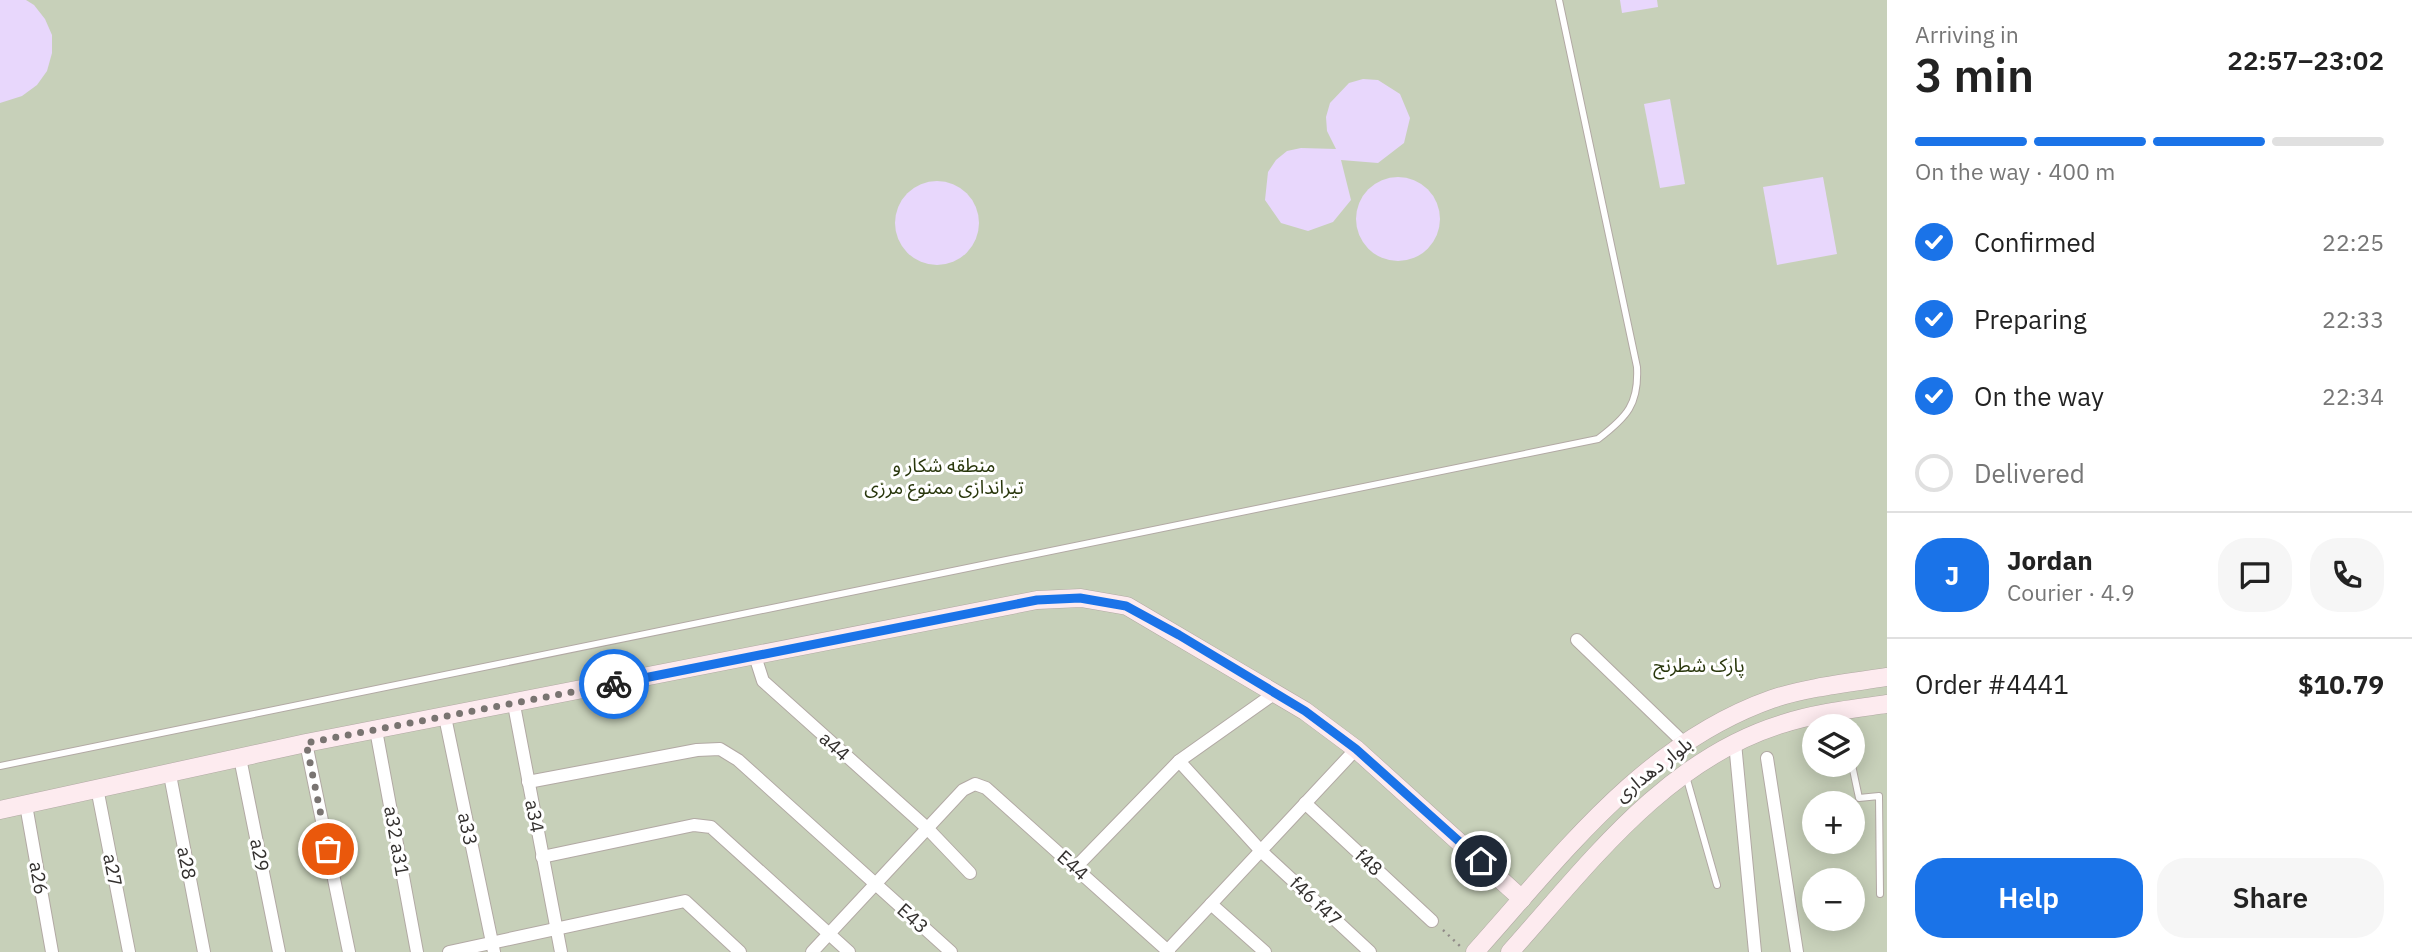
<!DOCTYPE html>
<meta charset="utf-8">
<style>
body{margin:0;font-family:"IBM Plex Sans","Noto Sans Arabic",sans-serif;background:#f6f6f6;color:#222;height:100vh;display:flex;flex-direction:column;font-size:26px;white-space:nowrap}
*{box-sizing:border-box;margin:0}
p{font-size:23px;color:#767676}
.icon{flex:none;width:38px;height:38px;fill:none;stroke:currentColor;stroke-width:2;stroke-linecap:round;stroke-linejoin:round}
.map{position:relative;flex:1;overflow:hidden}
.sheet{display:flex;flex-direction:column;background:#fff;width:525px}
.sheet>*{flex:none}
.fabs{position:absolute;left:1802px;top:714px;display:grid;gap:14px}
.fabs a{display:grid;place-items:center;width:63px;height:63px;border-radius:50%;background:#fff;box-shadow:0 4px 18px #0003;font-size:35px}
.pin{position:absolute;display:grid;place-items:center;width:60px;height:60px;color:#fff;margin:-30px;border:4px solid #fff;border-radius:50%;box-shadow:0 2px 7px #0007}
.courier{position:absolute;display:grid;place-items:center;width:70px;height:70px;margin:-35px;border:5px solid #1a73e8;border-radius:50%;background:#fff;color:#222;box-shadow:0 2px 9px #0007}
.summary em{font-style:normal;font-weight:600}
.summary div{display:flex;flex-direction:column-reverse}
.summary{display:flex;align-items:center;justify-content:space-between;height:119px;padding:0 28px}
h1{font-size:46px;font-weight:600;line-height:52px}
.bar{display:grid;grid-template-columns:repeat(4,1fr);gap:10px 7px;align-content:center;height:84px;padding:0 28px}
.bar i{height:9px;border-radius:5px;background:#e0e0e0}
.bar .on{background:#1a73e8}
.bar p{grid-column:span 4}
.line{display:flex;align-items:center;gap:18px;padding:0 28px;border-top:2px solid #e0e0e0}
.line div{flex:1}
.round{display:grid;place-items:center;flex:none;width:74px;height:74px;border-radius:28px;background:#f6f6f6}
ol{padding:0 28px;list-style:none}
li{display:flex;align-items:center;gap:21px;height:77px}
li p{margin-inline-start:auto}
li .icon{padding:7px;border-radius:50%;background:#1a73e8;color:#fff;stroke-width:4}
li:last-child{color:#767676}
li i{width:38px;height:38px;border:4px solid #e0e0e0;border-radius:50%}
.cta{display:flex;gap:14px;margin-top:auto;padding:14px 28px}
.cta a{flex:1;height:80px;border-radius:28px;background:#1a73e8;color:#fff;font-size:28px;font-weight:600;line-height:80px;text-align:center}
.cta a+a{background:#f6f6f6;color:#222}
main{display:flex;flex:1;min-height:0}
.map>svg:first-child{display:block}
</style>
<main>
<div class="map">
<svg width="1887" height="952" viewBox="0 0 1887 952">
<rect width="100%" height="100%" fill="#fbf2ed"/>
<path fill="#c7d0b9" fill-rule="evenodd" d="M0,0h1887v952h-1887zM1815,726h38v39h-38zM1815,803h38v39h-38zM1815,880h38v39h-38z"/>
<g fill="#e8d7fc">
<polygon points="0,0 26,0 34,5 45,19 52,35 52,53 47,71 37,85 22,96 0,103"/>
<polygon points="1620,0 1657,0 1658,7 1622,13"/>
<polygon points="1363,79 1378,80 1400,94 1410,118 1404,143 1378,163 1341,160 1351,200 1333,222 1308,231 1281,223 1265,200 1268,172 1276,160 1287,151 1301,148 1336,149 1327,131 1326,117 1330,103 1349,83"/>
<polygon points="1670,99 1685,184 1660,188 1644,104"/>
<polygon points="1823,177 1837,254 1777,265 1763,187"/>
<circle cx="1398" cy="219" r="42"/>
<circle cx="937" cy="223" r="42"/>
</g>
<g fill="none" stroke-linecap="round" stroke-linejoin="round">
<g stroke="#b2a9a4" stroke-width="8">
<g id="lane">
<polyline points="1841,711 1844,726"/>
<polyline points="1852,765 1859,798 1879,796 1880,894"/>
<path d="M0,766l1598,-327c29,-22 41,-35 39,-72l-78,-367"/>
<polyline points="1686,776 1717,885"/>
</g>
</g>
<g stroke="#b2a9a4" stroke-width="14">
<g id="street">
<polyline points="1577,640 1684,743"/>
<polyline points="755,656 763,681 927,828 970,873"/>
<polyline points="514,705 561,952"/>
<polyline points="445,717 494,952"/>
<polyline points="376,730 417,952"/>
<polyline points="306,743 349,952"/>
<polyline points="1735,743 1755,952"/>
<polyline points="240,758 279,952"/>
<polyline points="1767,758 1797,952"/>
<polyline points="1179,761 1261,851 1370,952"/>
<polyline points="170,775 204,952"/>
<polyline points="528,782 697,750 720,749 738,760 951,952"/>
<polyline points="97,788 129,952"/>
<polyline points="1305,803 1432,921"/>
<polyline points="26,805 52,952"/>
<polyline points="542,857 694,825 711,827 849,952"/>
<polyline points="1076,867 1179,761 1275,693"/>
<polyline points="1211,904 1265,952"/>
<polyline points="1168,950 1356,749"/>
<polyline points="449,952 685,901 740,952"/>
<polyline points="812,952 963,790 975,784 986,788 1169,952"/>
</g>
</g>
<g stroke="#b2a9a4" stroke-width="19">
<g id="secondary">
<polyline points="0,810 306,743 1037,600 1081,598 1127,606 1305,711 1356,749 1522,899"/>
<path d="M1475,952c87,-97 169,-208 297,-253 36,-12 77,-16 115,-22"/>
<path d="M1510,952c78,-87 155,-192 272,-228 33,-11 70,-15 105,-20"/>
</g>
</g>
<polyline stroke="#908a87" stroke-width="2.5" stroke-dasharray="2 5" stroke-linecap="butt" points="1443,930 1461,947"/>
<use href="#lane" stroke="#fff" stroke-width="6"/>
<use href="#street" stroke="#fff" stroke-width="12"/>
<use href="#secondary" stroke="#fdebef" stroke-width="18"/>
</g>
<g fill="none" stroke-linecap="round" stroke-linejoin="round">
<polyline stroke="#797471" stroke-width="7" stroke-dasharray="0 12.6" points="328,849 306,743 614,684"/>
<polyline stroke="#1a73e8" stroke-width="9" points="614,684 1037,600 1080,598 1126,606 1179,635 1305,711 1356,749 1481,861"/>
</g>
<g text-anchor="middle" stroke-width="6" stroke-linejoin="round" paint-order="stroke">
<g font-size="19" fill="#29370c" stroke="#fff">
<text x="944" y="472">منطقه شکار و<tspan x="944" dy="22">تیراندازی ممنوع مرزی</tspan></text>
<text x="1699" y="672">پارک شطرنج</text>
</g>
<g font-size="19" fill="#33302e" stroke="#fff">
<text transform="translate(835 746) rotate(42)" y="7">a44</text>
<text transform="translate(1653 769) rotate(-38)" y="7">بلوار دهداری</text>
<text transform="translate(535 816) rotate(79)" y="7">a34</text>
<text transform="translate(468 829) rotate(78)" y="7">a33</text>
<text transform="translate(397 841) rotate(80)" y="7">a32 a31</text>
<text transform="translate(260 855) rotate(79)" y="7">a29</text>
<text transform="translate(1369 862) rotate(43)" y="7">f48</text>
<text transform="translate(187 863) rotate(79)" y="7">a28</text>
<text transform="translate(1073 865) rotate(42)" y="7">E44</text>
<text transform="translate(113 870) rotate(79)" y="7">a27</text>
<text transform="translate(39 878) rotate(80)" y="7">a26</text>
<text transform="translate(1316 901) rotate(43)" y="7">f46 f47</text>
<text transform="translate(913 918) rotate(42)" y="7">E43</text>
</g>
</g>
</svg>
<div class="fabs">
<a><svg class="icon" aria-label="layers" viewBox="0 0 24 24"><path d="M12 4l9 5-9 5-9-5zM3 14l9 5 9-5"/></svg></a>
<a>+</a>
<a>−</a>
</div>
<div class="pin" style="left:328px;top:849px;background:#ea580c"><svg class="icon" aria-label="bag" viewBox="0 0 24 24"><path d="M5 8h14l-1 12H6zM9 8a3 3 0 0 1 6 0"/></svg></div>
<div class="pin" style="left:1481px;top:861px;background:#1f2937"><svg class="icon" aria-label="home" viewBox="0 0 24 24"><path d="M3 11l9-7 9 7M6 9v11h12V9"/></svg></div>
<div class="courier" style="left:614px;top:684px"><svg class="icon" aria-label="bike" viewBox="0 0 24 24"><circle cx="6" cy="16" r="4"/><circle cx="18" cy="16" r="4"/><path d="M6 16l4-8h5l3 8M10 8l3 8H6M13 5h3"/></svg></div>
</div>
<section class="sheet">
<div class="summary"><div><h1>3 min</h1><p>Arriving in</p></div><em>22:57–23:02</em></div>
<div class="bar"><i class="on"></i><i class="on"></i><i class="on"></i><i></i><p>On the way · 400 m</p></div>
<ol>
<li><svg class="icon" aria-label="check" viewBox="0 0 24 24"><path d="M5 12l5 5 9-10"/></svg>Confirmed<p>22:25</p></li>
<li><svg class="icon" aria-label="check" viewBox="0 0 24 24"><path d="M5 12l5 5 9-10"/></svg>Preparing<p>22:33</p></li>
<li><svg class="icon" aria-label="check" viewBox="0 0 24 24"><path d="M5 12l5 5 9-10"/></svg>On the way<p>22:34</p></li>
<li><i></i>Delivered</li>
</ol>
<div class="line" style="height:126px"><b class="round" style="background:#1a73e8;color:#fff">J</b><div><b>Jordan</b><p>Courier · 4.9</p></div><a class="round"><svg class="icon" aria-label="chat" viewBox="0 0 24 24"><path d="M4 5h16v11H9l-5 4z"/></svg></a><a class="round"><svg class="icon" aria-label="phone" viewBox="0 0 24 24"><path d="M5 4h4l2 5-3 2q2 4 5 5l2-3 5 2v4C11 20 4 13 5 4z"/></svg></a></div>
<div class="line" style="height:91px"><div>Order #4441</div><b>$10.79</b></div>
<div class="cta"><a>Help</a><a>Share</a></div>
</section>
</main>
